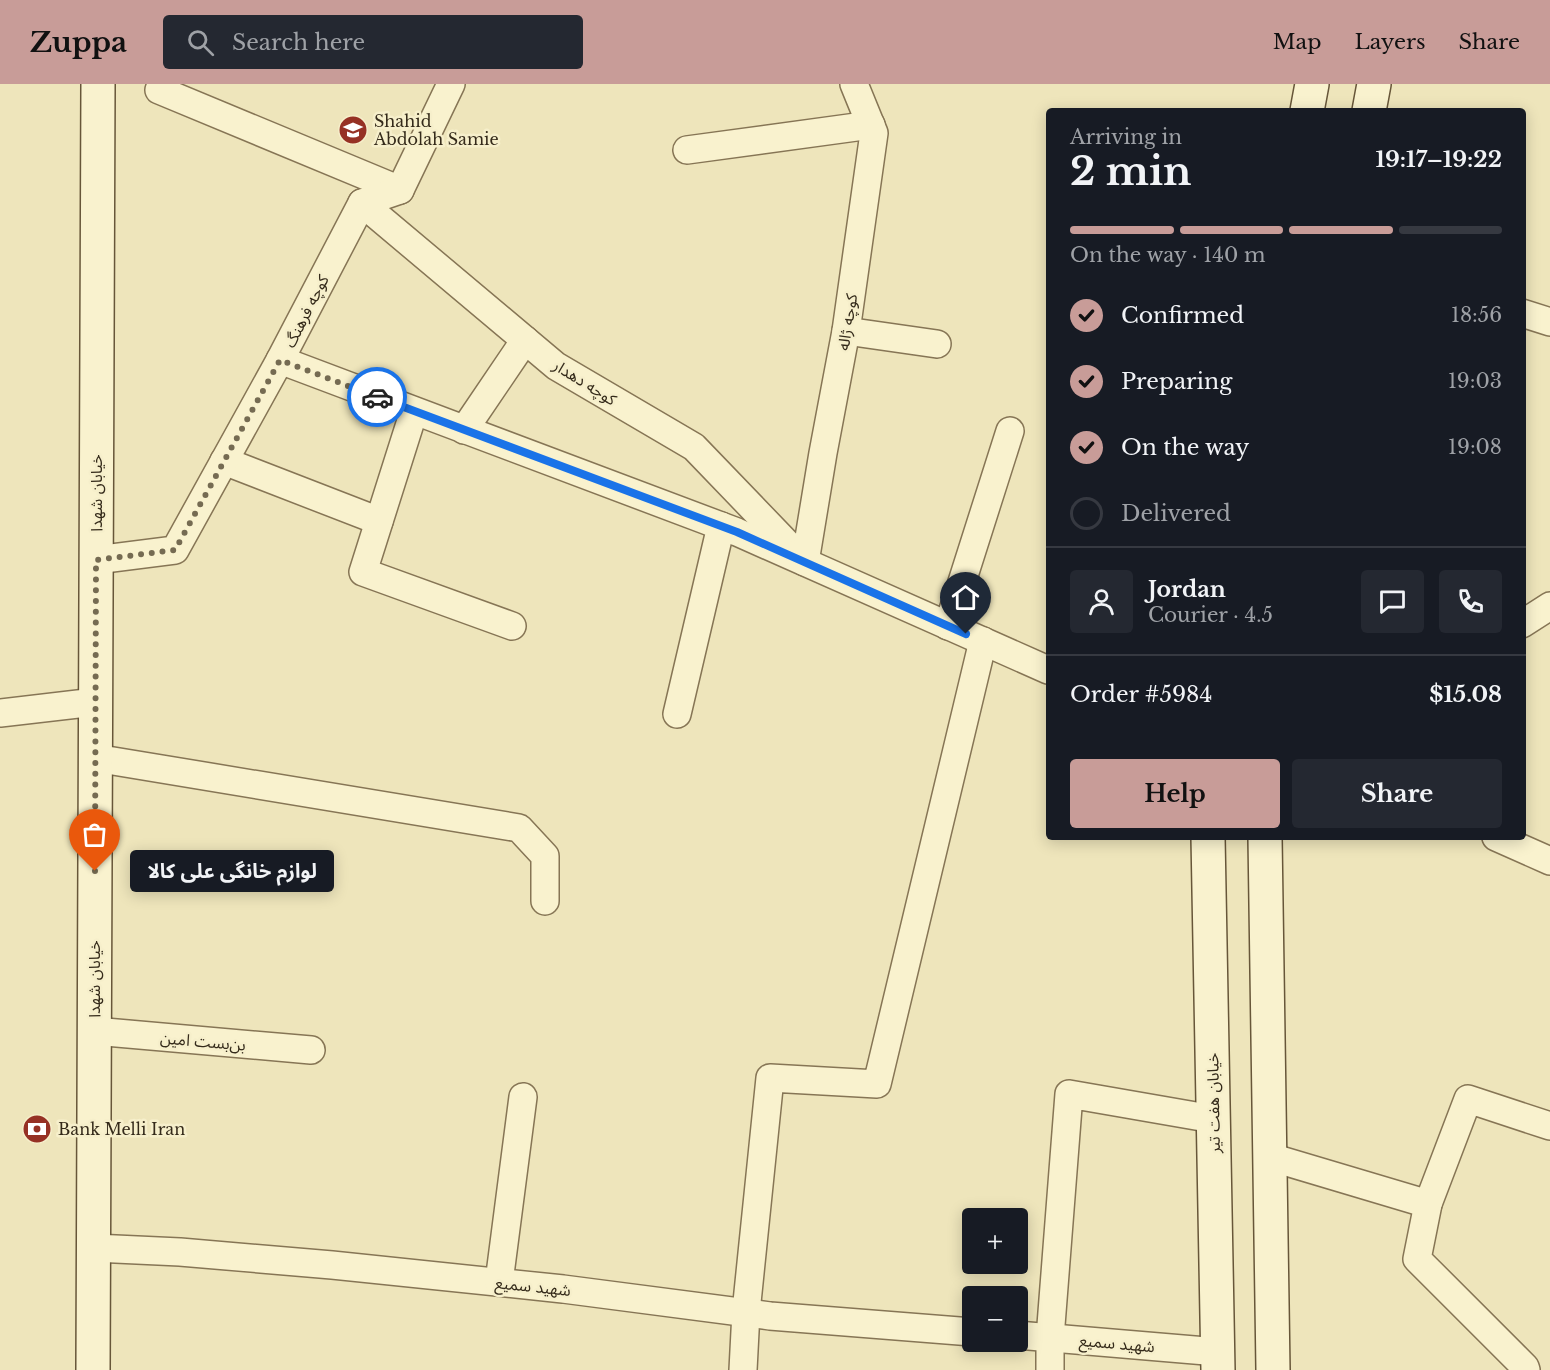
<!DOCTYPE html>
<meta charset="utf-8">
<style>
body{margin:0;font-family:"Libre Baskerville","Noto Sans Arabic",serif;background:#242831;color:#f1f3f6;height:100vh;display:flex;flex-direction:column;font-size:22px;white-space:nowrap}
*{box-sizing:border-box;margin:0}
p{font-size:20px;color:#9ea1a6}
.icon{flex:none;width:33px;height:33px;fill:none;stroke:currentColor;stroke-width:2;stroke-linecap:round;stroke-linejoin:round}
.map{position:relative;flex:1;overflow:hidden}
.panel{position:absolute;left:1046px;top:24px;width:480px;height:732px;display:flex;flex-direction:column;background:#171b24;border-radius:6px;box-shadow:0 3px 15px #0003}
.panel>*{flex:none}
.tools{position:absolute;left:962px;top:1124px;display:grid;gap:12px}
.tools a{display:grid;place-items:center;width:66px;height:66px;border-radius:6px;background:#171b24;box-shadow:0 3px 15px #0003;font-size:30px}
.pin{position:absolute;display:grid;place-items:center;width:51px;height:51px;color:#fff;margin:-62px -26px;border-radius:50% 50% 50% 0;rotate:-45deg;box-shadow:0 0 6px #0007}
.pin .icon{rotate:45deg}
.courier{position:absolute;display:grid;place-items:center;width:60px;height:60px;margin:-30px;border:4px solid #1a73e8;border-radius:50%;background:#fff;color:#222;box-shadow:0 2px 8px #0007}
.bubble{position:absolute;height:42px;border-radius:6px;background:#171b24;box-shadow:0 3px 15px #0003;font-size:20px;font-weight:700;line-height:42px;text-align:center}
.head em{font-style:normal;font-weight:700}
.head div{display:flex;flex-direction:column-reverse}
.head{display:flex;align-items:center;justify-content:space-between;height:102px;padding:0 24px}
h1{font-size:39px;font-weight:700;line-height:45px}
.bar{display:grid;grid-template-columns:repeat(4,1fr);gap:9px 6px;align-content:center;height:72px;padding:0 24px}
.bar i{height:8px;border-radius:4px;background:#363941}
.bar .selected{background:#c89c98}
.bar p{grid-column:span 4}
.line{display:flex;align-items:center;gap:15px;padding:0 24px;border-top:2px solid #363941}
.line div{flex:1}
.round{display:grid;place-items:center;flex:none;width:63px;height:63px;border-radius:6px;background:#242831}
ol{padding:0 24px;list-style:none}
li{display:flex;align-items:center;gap:18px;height:66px}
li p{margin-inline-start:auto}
li .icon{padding:6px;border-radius:50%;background:#c89c98;color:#111;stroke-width:4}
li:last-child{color:#9ea1a6}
li i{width:33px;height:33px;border:3px solid #363941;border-radius:50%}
.primary-button{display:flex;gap:12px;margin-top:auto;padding:12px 24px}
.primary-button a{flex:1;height:69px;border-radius:6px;background:#c89c98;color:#111;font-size:24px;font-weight:700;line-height:69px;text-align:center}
.primary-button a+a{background:#242831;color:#f1f3f6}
header{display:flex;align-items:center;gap:36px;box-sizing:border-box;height:84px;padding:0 30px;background:#c89c98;color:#111}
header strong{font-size:28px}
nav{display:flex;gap:33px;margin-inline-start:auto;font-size:21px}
.search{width:420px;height:54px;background:#242831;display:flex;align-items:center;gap:15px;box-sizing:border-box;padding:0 21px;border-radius:6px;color:#9ea1a6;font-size:22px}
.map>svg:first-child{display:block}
</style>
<header>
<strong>Zuppa</strong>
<div class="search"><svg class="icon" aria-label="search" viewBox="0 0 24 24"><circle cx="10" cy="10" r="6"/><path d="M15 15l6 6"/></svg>Search here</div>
<nav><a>Map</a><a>Layers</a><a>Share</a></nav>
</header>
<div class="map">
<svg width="1550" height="1286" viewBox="0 0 1550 1286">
<rect width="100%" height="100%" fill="#eee5bb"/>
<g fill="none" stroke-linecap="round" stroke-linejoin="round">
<g stroke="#867555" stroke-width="30">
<g id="street">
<polyline points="159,6 400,106"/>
<polyline points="687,66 871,41"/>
<polyline points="362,119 556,282 694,363 796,469"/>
<polyline points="1522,229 1550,238"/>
<polyline points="846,247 937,260"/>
<polyline points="280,276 737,448 1048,586"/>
<polyline points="414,327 363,488 512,542"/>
<polyline points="464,346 525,256"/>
<polyline points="224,377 379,437"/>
<polyline points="96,476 175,466 280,276 362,119 400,106 451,0"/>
<polyline points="805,478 823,369 846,247 874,49 854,0"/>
<polyline points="1522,540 1550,522"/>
<polyline points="948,542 1010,347"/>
<polyline points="0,629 95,618"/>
<polyline points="677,630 721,442"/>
<polyline points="95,674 519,744 545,772 545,817"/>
<polyline points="1496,753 1550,777"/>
<polyline points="94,947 311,966"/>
<polyline points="1270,1073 1428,1120"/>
<polyline points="94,1164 180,1168 332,1181 563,1205 770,1232 972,1248"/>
<polyline points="499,1198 523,1013"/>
<polyline points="1017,1251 1218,1268"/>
<polyline points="743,1286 746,1228 770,994 877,1000 983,557"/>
<polyline points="1050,1286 1050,1254 1069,1010 1213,1035"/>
<polyline points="1526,1286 1525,1283 1417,1175 1428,1120 1468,1015 1550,1042"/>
</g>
</g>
<g stroke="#675639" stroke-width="36">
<g id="secondary">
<polyline points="1307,27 1312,0"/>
<polyline points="1369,27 1374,0"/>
<polyline points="1208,753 1218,1286"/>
<polyline points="1265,753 1273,1286"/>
<polyline points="93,1286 98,0"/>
</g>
</g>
<use href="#street" stroke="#f9f2ce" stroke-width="27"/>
<use href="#secondary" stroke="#f9f2ce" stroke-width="33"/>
</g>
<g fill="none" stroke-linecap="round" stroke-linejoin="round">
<polyline stroke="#756b52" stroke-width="6" stroke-dasharray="0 10.8" points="95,787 96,476 175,466 280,276 377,313"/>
<polyline stroke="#1a73e8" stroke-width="8" points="377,313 737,448 966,550"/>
</g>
<defs>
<g id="school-disc" transform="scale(1.5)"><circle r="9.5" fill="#963124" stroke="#f6efcb"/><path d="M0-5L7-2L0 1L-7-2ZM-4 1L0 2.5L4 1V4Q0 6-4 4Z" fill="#fff"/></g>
<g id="bank-disc" transform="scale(1.5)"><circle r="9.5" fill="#963124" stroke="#f6efcb"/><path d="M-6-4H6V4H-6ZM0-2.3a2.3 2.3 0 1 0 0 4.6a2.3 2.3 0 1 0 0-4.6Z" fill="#fff"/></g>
</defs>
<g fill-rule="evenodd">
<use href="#school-disc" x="353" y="46"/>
<use href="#bank-disc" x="37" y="1045"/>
</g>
<g text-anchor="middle" stroke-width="5" stroke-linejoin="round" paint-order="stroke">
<g font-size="16" fill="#342a1a" stroke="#f6efcb" text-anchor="start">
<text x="374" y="43">Shahid<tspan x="374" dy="18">Abdolah Samie</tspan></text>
<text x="58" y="1051">Bank Melli Iran</text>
</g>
<g font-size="16" fill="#342a1a" stroke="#f6efcb">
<text transform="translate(306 227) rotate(-63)" y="6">کوچه فرهنگ</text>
<text transform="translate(847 238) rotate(-81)" y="6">کوچه ژاله</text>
<text transform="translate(585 298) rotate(32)" y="6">کوچه دهدار</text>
<text transform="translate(96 409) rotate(-90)" y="6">خیابان شهدا</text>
<text transform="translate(94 895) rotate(-90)" y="6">خیابان شهدا</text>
<text transform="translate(203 957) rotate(5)" y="6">بن‌بست امین</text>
<text transform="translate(1213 1019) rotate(-91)" y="6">خیابان هفت تیر</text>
<text transform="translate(533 1202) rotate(6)" y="6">شهید سمیع</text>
<text transform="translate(1117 1259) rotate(5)" y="6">شهید سمیع</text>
</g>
</g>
</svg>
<div class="tools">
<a>+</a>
<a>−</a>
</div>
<div class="pin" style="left:95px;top:787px;background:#ea580c"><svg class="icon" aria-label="bag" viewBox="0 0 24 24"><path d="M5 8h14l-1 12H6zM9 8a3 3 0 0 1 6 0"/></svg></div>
<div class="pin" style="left:966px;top:550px;background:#1f2937"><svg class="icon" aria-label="home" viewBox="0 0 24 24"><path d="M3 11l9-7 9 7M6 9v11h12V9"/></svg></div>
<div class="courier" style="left:377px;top:313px"><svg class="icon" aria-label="car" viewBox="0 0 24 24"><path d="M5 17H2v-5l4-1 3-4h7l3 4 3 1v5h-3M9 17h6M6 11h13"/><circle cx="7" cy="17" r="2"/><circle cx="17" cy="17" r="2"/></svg></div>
<div class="bubble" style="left:130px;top:766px;width:204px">لوازم خانگی علی کالا</div>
<section class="panel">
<div class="head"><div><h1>2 min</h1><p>Arriving in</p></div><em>19:17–19:22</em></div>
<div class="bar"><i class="selected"></i><i class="selected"></i><i class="selected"></i><i></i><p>On the way · 140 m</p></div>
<ol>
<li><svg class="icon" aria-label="check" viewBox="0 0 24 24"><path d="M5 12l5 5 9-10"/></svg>Confirmed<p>18:56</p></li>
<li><svg class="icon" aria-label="check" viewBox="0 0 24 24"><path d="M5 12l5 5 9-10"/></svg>Preparing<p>19:03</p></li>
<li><svg class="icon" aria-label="check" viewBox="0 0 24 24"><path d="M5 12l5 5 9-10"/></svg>On the way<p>19:08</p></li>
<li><i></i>Delivered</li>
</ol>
<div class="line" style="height:108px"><a class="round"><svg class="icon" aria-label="person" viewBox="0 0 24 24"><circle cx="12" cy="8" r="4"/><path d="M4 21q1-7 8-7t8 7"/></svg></a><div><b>Jordan</b><p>Courier · 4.5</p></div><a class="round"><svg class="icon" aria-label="chat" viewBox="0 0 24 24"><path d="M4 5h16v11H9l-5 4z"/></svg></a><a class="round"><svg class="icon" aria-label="phone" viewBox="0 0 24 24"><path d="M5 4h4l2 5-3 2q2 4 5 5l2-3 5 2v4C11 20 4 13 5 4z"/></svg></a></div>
<div class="line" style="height:78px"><div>Order #5984</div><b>$15.08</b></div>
<div class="primary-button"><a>Help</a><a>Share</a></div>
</section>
</div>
